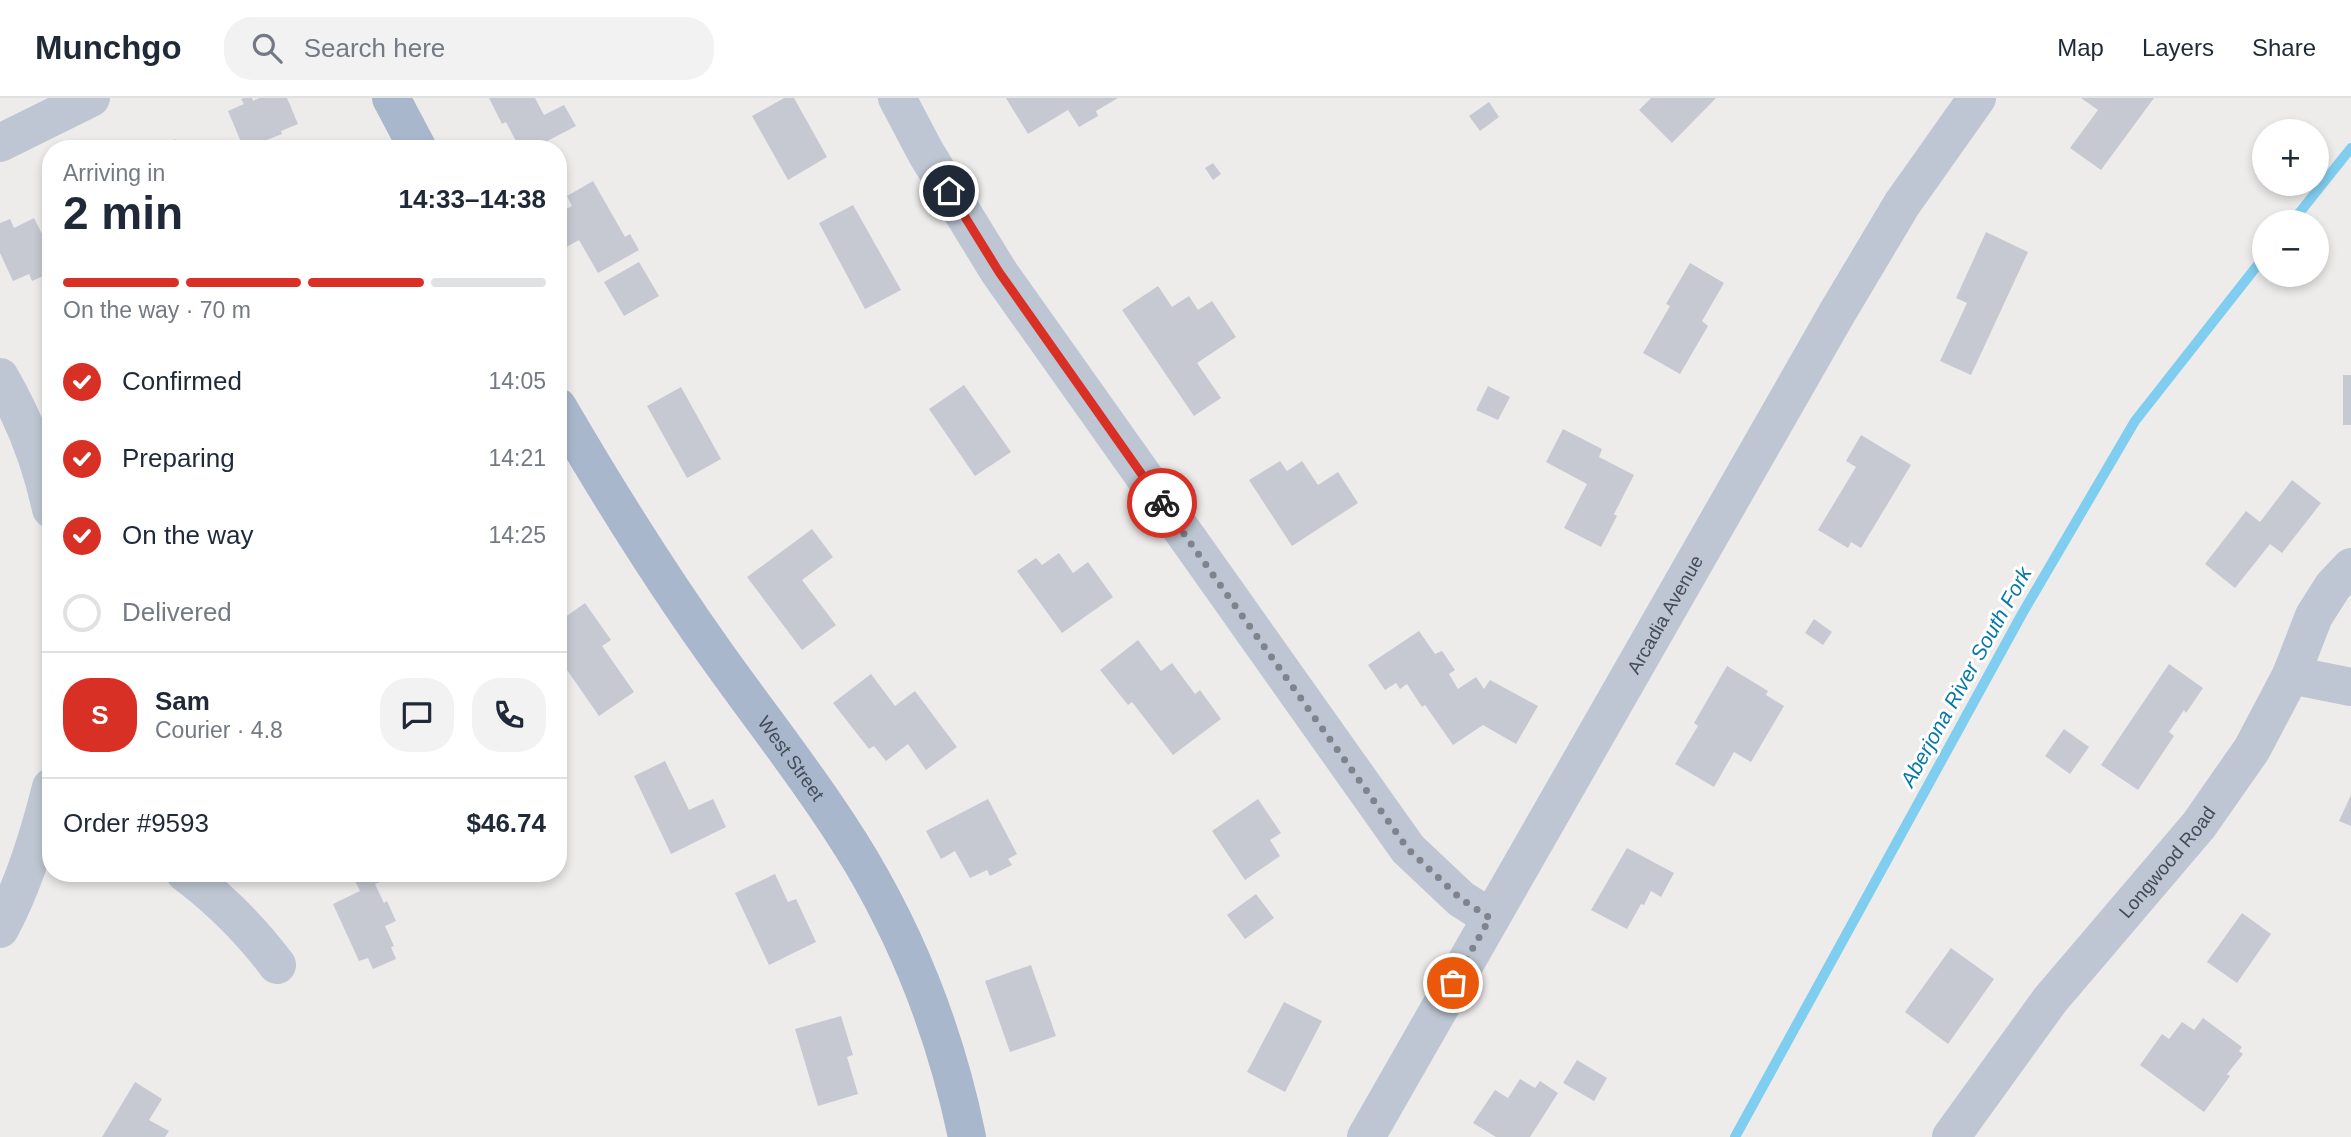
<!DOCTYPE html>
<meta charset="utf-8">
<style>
body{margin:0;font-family:Arial,sans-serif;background:#f2f2f3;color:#1f2937;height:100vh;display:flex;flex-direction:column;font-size:26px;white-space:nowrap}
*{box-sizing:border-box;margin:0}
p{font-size:23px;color:#747a83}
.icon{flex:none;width:38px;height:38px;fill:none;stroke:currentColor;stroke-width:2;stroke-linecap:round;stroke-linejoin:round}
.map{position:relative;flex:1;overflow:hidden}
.panel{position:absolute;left:42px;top:42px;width:525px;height:742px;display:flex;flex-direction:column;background:#fff;border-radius:28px;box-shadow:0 4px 10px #0003}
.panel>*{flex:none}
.fabs{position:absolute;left:2252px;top:21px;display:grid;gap:14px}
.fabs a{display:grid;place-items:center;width:77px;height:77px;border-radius:50%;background:#fff;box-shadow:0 4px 10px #0003;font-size:35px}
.pin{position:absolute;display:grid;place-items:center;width:60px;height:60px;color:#fff;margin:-30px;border:4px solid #fff;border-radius:50%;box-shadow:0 2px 7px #0007}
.courier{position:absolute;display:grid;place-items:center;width:70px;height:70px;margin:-35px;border:5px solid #d93025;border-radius:50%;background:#fff;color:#222;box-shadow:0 2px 9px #0007}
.head em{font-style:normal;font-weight:700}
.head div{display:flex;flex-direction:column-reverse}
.head{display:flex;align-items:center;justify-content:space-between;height:119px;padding:0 21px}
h1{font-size:46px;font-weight:700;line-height:52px}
.bar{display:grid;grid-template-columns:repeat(4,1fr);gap:10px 7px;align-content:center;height:84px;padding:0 21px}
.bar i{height:9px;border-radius:5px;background:#e0e1e3}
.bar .on{background:#d93025}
.bar p{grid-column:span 4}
.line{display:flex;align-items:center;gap:18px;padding:0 21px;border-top:2px solid #e0e1e3}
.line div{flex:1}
.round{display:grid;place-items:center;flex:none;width:74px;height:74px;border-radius:28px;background:#f2f2f3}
ol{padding:0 21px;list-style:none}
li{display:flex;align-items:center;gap:21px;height:77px}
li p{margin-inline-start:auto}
li .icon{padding:7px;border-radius:50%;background:#d93025;color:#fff;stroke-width:4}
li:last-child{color:#747a83}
li i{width:38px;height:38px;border:4px solid #e0e1e3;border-radius:50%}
header{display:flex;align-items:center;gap:42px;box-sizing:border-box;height:98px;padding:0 35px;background:#fff;border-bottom:2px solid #e0e1e3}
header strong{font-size:33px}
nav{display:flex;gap:38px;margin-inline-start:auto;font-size:24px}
.search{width:490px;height:63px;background:#f2f2f3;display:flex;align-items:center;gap:18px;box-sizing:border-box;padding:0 24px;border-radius:28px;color:#747a83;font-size:26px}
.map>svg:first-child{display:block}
</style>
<header>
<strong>Munchgo</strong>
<div class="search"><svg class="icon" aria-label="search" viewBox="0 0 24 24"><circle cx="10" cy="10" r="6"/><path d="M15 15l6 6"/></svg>Search here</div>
<nav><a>Map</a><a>Layers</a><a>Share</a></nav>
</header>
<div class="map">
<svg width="2351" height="1039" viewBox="0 0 2351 1039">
<rect width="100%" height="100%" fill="#eeebeb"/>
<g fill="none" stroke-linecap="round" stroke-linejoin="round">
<g stroke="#80ceef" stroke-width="10">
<polyline points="2292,124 2351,50"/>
<polyline points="1735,1039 2022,516 2135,323 2264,159"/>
</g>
</g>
<g fill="#c7c9d2">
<polygon points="244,0 252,0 253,3 259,0 287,0 298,26 281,33 282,36 244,51 228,13 244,6 241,1"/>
<polygon points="489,0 535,0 544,17 564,7 576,28 532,51 520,51 506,24 502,26"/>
<polygon points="784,0 794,0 827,59 788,82 752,18"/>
<polygon points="1006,0 1118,0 1096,13 1098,18 1079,29 1068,12 1028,36"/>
<polygon points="1651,0 1716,0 1672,45 1639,12"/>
<polygon points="2081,0 2154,0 2101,72 2070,50 2098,12"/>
<polygon points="1489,4 1499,19 1480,33 1469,18"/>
<polygon points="175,41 180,51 153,51"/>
<polygon points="1213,65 1221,76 1213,82 1205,70"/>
<polygon points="593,83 625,139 630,136 639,152 598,175 579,142 559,153 558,151 558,115 572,108 567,98"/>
<polygon points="853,107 901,192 865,211 819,125"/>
<polygon points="34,120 44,140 51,137 51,169 48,170 50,175 32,183 29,176 13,183 0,155 0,125 10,121 14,130"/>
<polygon points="1986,134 2028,154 1971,277 1940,263 1967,205 1956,200"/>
<polygon points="639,164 659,198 624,218 604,184"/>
<polygon points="1690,165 1724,185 1702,223 1708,228 1680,276 1643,255 1670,208 1666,206"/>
<polygon points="1158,188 1172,209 1189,198 1198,212 1212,203 1236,239 1197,265 1221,300 1194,318 1122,212"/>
<rect x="2343" y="277" width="8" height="50"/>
<polygon points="964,287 1011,354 975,378 929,311"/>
<polygon points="1488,288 1510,299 1498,322 1476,312"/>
<polygon points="681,289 721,361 687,380 647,308"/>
<polygon points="1563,331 1602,351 1599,359 1634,377 1614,416 1617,418 1601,449 1564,430 1587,386 1546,364"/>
<polygon points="1861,337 1911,367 1861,450 1851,444 1848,450 1818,432 1856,369 1846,363"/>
<polygon points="1280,363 1287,373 1302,363 1318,387 1338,374 1358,405 1292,448 1249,382"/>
<polygon points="2292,382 2321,405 2282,455 2270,446 2235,490 2205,466 2246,413 2260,424"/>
<polygon points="812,431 833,459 802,482 836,527 802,552 747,479"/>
<polygon points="1059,455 1073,475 1088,464 1113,499 1062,535 1017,473 1036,460 1042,467"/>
<polygon points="585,505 611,542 602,548 634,594 599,618 558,559 558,524"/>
<polygon points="1814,521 1832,534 1823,547 1805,535"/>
<polygon points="1419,533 1435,556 1442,553 1455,572 1449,576 1458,591 1476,579 1484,591 1490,582 1538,608 1516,646 1483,627 1453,647 1425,607 1422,609 1407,586 1400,591 1396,585 1385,592 1368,567"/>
<polygon points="1138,542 1161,573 1172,565 1195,596 1200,592 1221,621 1173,657 1132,604 1128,607 1100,572"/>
<polygon points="2169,566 2203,590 2186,615 2184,612 2169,634 2174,638 2138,692 2101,667"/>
<polygon points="1727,568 1768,593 1766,597 1784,608 1751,664 1734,654 1714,689 1675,666 1698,628 1694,625"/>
<polygon points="871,576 895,608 915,593 957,649 926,672 908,646 886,663 874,648 869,651 833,605"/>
<polygon points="2064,631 2089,649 2070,676 2045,658"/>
<polygon points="665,663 689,712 713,701 726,729 671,756 634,678"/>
<polygon points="2351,697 2351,728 2339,723"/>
<polygon points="988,701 1017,756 1008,761 1012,767 990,778 987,772 970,780 955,753 941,761 926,733"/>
<polygon points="1258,701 1281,735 1270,742 1280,758 1245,782 1212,733"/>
<polygon points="1627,750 1674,775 1661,799 1651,793 1644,807 1641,806 1627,831 1591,812"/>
<polygon points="361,775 392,775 394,778 375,786 384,805 387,803 396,823 385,828 394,848 391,849 396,861 373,871 368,860 359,863 333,806 360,793 353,779"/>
<polygon points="775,776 788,804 796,801 816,844 769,867 735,795"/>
<polygon points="1256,796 1274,820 1245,841 1227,817"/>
<polygon points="2242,815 2271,836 2237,885 2207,864"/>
<polygon points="1951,850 1994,881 1948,946 1905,914"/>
<polygon points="1031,867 1056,938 1010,954 985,883"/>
<polygon points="1284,904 1322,923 1285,994 1247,974"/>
<polygon points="841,918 853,957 847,959 858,996 818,1008 795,931"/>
<polygon points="2203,920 2242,949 2239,953 2243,956 2227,976 2230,978 2204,1014 2140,967 2162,936 2169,941 2182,924 2194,932"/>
<polygon points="1577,962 1607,980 1594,1003 1563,985"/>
<polygon points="1520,981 1535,990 1540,983 1558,995 1530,1039 1496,1039 1473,1025 1495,992 1508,1000"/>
<polygon points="135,984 162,1001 149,1022 169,1033 165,1039 102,1039"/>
</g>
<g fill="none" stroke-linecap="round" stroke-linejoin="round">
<g stroke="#bdc6d2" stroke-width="38">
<polyline points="897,0 926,55 999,174 1408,751 1461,801 1491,820"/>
<polyline points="0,45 91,0"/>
<path d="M0,279c24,41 41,85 51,132"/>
<polyline points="2291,577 2351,589"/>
<path d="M185,775c36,27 65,56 92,92"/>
<path d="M0,831c24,-44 39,-94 51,-142"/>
<path id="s1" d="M1366,1039l471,-824 65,-109 75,-106"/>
<path id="s2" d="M1951,1039l99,-137 149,-175 53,-76 39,-74 23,-59 19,-30 18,-19"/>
</g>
<g stroke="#a9b7cc" stroke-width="38">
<polyline points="391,0 418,51"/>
<path id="s3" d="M558,309c49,84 100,166 157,246 49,69 102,135 146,208 51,86 86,179 106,276"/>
</g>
</g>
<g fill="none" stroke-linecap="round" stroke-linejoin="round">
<polyline stroke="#7f848c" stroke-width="7" stroke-dasharray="0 12.6" points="1162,405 1408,751 1461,801 1490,820 1453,885"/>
<polyline stroke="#d93025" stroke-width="9" points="949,93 999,174 1162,405"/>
</g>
<g text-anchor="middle" stroke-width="6" stroke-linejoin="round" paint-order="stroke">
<g font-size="19" fill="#434c59" stroke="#fff">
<text dy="7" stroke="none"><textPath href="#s1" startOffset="602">Arcadia Avenue</textPath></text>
<text dy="7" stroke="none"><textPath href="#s3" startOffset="422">West Street</textPath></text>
<text dy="7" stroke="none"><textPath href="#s2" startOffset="350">Longwood Road</textPath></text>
</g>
<g font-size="21" font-style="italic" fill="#0578aa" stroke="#fff">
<text transform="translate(1966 579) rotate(-61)" y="7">Aberjona River South Fork</text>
</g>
</g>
</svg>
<div class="fabs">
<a>+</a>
<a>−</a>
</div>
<div class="pin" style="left:1453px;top:885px;background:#ea580c"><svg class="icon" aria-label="bag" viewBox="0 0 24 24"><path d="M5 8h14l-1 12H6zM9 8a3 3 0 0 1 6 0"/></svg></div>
<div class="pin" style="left:949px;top:93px;background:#1f2937"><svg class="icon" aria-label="home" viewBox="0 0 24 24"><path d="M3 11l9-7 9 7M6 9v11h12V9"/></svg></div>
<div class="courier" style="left:1162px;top:405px"><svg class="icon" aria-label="bike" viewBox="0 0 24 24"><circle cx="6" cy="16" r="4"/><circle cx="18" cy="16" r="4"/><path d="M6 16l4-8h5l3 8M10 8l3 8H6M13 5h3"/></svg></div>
<section class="panel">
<div class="head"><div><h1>2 min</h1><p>Arriving in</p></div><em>14:33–14:38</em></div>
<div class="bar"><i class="on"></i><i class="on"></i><i class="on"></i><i></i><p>On the way · 70 m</p></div>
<ol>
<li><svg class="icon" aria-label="check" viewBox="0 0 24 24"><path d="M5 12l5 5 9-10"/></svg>Confirmed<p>14:05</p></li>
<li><svg class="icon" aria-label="check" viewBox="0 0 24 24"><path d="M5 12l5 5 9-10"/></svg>Preparing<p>14:21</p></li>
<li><svg class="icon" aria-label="check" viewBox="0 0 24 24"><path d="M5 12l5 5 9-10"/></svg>On the way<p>14:25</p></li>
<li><i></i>Delivered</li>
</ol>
<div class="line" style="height:126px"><b class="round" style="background:#d93025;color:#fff">S</b><div><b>Sam</b><p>Courier · 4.8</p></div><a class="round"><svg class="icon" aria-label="chat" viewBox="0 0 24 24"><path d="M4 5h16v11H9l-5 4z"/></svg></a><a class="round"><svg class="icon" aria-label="phone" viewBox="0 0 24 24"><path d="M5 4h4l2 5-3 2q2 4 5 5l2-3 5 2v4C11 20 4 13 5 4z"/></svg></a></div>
<div class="line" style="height:91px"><div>Order #9593</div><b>$46.74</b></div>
</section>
</div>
